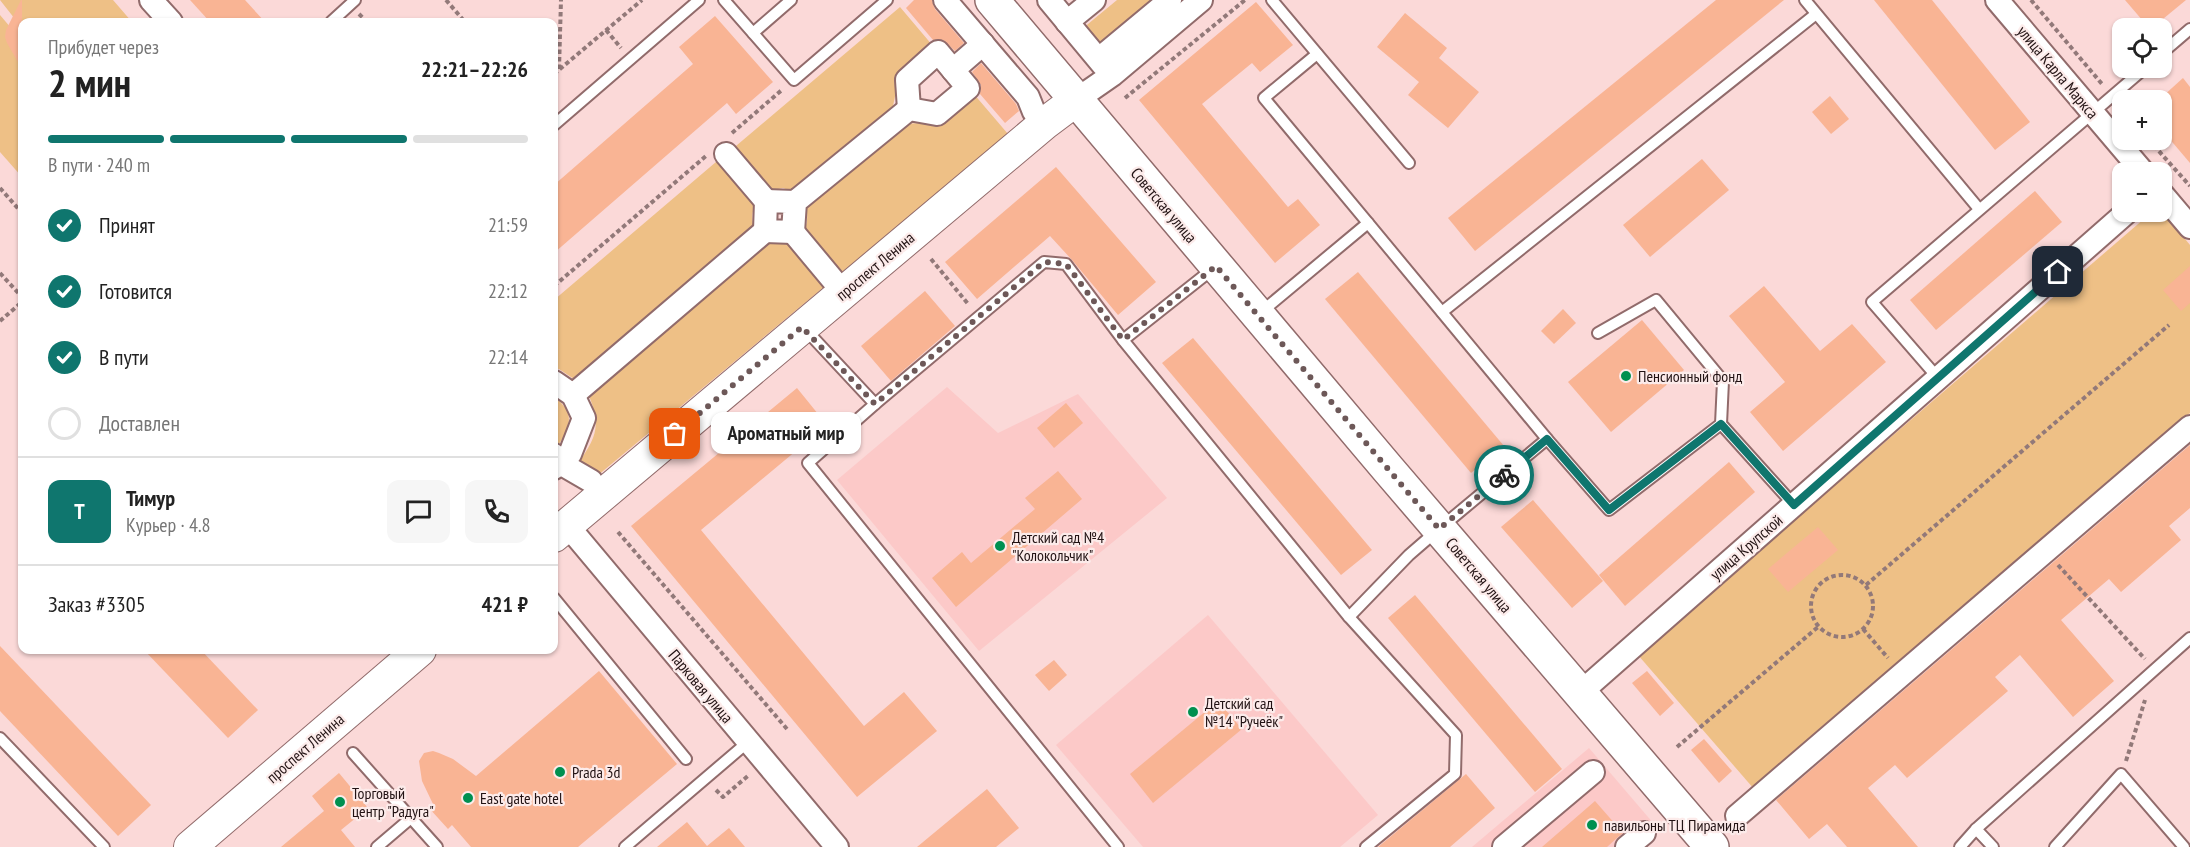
<!DOCTYPE html>
<html lang="ru">
<meta charset="utf-8">
<style>
body{margin:0;font-family:"PT Sans Narrow",sans-serif;background:#f6f6f6;color:#222;height:100vh;display:flex;flex-direction:column;font-size:22px;white-space:nowrap}
*{box-sizing:border-box;margin:0}
p{font-size:20px;color:#767676}
.icon{flex:none;width:33px;height:33px;fill:none;stroke:currentColor;stroke-width:2;stroke-linecap:round;stroke-linejoin:round}
.map{position:relative;flex:1;overflow:hidden}
.panel{position:absolute;left:18px;top:18px;width:540px;height:636px;display:flex;flex-direction:column;background:#fff;border-radius:12px;box-shadow:0 2px 4px #0004}
.panel>*{flex:none}
.tools{position:absolute;left:2112px;top:18px;display:grid;gap:12px}
.tools a{display:grid;place-items:center;width:60px;height:60px;border-radius:12px;background:#fff;box-shadow:0 2px 4px #0004;font-size:30px}
.pin{position:absolute;display:grid;place-items:center;width:51px;height:51px;color:#fff;margin:-26px;border-radius:12px;box-shadow:0 3px 9px #0006}
.courier{position:absolute;display:grid;place-items:center;width:60px;height:60px;margin:-30px;border:4px solid #0f766e;border-radius:50%;background:#fff;color:#222;box-shadow:0 2px 8px #0007}
.bubble{position:absolute;height:42px;border-radius:12px;background:#fff;box-shadow:0 2px 4px #0004;font-size:20px;font-weight:700;line-height:42px;text-align:center}
.summary em{font-style:normal;font-weight:700}
.summary div{display:flex;flex-direction:column-reverse}
.summary{display:flex;align-items:center;justify-content:space-between;height:102px;padding:0 30px}
h1{font-size:39px;font-weight:700;line-height:45px}
.bar{display:grid;grid-template-columns:repeat(4,1fr);gap:9px 6px;align-content:center;height:72px;padding:0 30px}
.bar i{height:8px;border-radius:4px;background:#e0e0e0}
.bar .on{background:#0f766e}
.bar p{grid-column:span 4}
.line{display:flex;align-items:center;gap:15px;padding:0 30px;border-top:2px solid #e0e0e0}
.line div{flex:1}
.round{display:grid;place-items:center;flex:none;width:63px;height:63px;border-radius:12px;background:#f6f6f6}
ol{padding:0 30px;list-style:none}
li{display:flex;align-items:center;gap:18px;height:66px}
li p{margin-inline-start:auto}
li .icon{padding:6px;border-radius:50%;background:#0f766e;color:#fff;stroke-width:4}
li:last-child{color:#767676}
li i{width:33px;height:33px;border:3px solid #e0e0e0;border-radius:50%}
.map>svg:first-child{display:block}
</style>
<div class="map">
<svg width="2190" height="847" viewBox="0 0 2190 847">
<rect width="100%" height="100%" fill="#fbd9d8"/>
<g fill="#fcc9c8">
<polygon points="947,387 998,433 1078,394 1167,498 979,651 837,480"/>
<polygon points="1208,615 1378,815 1340,847 1143,847 1056,745"/>
<polygon points="1589,748 1660,831 1642,847 1472,847"/>
</g>
<g fill="#eec086">
<polygon points="0,0 113,0 132,22 22,22 22,28"/>
<polygon points="1117,0 1160,0 1100,50 1082,29"/>
<polygon points="900,7 933,46 899,77 892,111 794,192 783,188 765,192 730,151"/>
<polygon points="0,15 22,41 22,177 0,152"/>
<path d="M973,93l35,41 -172,143 -35,-42c7,-10 7,-17 5,-30l97,-81 36,-2z"/>
<path d="M723,156l36,42c-7,11 -8,18 -5,30l-177,153 -18,-12h-5v-69z"/>
<polygon points="2162,211 2190,245 2190,413 1754,789 1638,655 2152,212"/>
<path d="M766,241c10,4 18,4 29,0l35,41 -239,199 -14,-16c20,-29 25,-39 10,-74z"/>
<path d="M554,397c20,14 18,28 5,47l-5,-6z"/>
</g>
<g fill="#f9b494">
<polygon points="21,0 22,0 22,69 7,43 5,37 6,30"/>
<polygon points="190,0 245,0 265,22 210,22"/>
<polygon points="914,0 932,0 935,9 964,43 955,51 943,40 933,40 906,8"/>
<polygon points="1716,0 1784,0 1475,251 1448,218"/>
<polygon points="1874,0 1932,0 2030,122 1995,150"/>
<polygon points="2125,0 2186,0 2152,28 2149,28"/>
<polygon points="1256,2 1293,45 1260,72 1252,63 1202,104 1288,207 1298,199 1320,225 1275,263 1139,100"/>
<polygon points="1405,13 1447,48 1439,58 1479,92 1448,128 1408,95 1419,82 1377,47"/>
<polygon points="715,16 773,82 736,114 727,103 554,253 554,185 693,64 679,47"/>
<polygon points="981,63 1016,104 1019,111 1005,123 980,94 981,85 972,72"/>
<polygon points="2183,78 2190,87 2190,163 2162,130 2162,97"/>
<polygon points="1830,96 1849,119 1831,134 1812,112"/>
<polygon points="1702,159 1729,190 1650,257 1623,225"/>
<polygon points="1056,167 1156,282 1118,315 1072,260 1050,236 977,299 945,262"/>
<polygon points="2035,191 2062,222 1936,330 1910,300"/>
<polygon points="2190,266 2190,303 2181,311 2163,290"/>
<polygon points="1358,272 1504,446 1471,473 1325,299"/>
<polygon points="1764,286 1820,351 1852,324 1886,362 1783,451 1750,412 1785,382 1729,316"/>
<polygon points="925,291 955,326 891,381 861,346"/>
<polygon points="1563,309 1576,323 1554,344 1541,331"/>
<polygon points="1642,320 1684,370 1611,432 1568,382"/>
<polygon points="1193,338 1372,550 1341,575 1162,363"/>
<polygon points="797,388 827,425 701,530 864,726 904,692 937,731 857,797 631,526"/>
<polygon points="1066,403 1083,423 1054,448 1037,428"/>
<polygon points="2190,445 2190,508 2169,526 2181,540 2121,592 2109,579 2061,620 2114,681 2073,717 2020,655 1995,677 2008,691 1907,778 1895,765 1868,788 1918,847 1847,847 1827,824 1809,839 1776,800"/>
<polygon points="1729,462 1755,492 1625,606 1599,575"/>
<polygon points="1058,471 1082,499 956,607 932,578 962,552 971,563 1035,509 1025,498"/>
<polygon points="1533,500 1603,581 1572,608 1501,527"/>
<polygon points="1818,527 1838,550 1788,592 1768,569"/>
<polygon points="1415,595 1562,769 1535,792 1388,618"/>
<polygon points="0,646 151,805 118,836 0,711"/>
<polygon points="144,650 201,650 258,710 228,738"/>
<polygon points="1054,660 1067,675 1049,691 1035,675"/>
<polygon points="599,671 677,764 578,847 471,847 452,825 448,829 429,808 433,804 422,781 419,761 424,753 433,751 439,753 453,759 476,776"/>
<polygon points="1647,671 1674,703 1660,716 1632,683"/>
<polygon points="1218,701 1242,729 1153,803 1130,774"/>
<polygon points="1704,739 1732,771 1719,783 1691,750"/>
<polygon points="339,773 368,808 341,830 355,847 281,847 324,811 312,796"/>
<polygon points="1466,774 1495,808 1450,847 1378,847"/>
<polygon points="987,789 1019,828 996,847 917,847"/>
<polygon points="1595,801 1623,833 1618,837 1607,847 1542,847"/>
<polygon points="687,822 707,846 729,828 745,847 657,847"/>
</g>
<g fill="none" stroke-linecap="round" stroke-linejoin="round">
<g stroke="#916b6b" stroke-width="14">
<g id="lane">
<polyline points="724,0 794,80 887,0"/>
<polyline points="1272,0 1409,163"/>
<polyline points="1805,0 1979,209"/>
<polyline points="331,22 355,0"/>
<polyline points="753,33 791,0"/>
<polyline points="2162,53 2190,29"/>
<polyline points="1317,54 1264,98 1368,223"/>
<polyline points="554,125 699,0"/>
<polyline points="1442,312 1816,14"/>
<polyline points="1260,313 1368,223 1547,439 1439,529 1409,555 1349,617"/>
<polyline points="805,329 875,404"/>
<polyline points="1598,333 1656,300 1723,381 1721,424 1794,505"/>
<polyline points="1123,340 1214,268"/>
<polyline points="1938,378 1872,302 2145,68"/>
<polyline points="1547,439 1609,510 1721,424"/>
<polyline points="554,598 686,759"/>
<polyline points="0,738 104,847"/>
<polyline points="353,753 411,818 377,847"/>
<polyline points="411,818 437,847"/>
<polyline points="1976,829 1993,847"/>
<polyline points="625,847 748,742"/>
<polyline points="1118,847 808,463 875,404 1044,262 1066,264 1123,340 1349,617 1456,735 1455,774 1366,847"/>
<polyline points="1960,847 1976,829 2190,638"/>
<polyline points="2055,847 2121,774 2184,847"/>
</g>
</g>
<g stroke="#916b6b" stroke-width="26">
<g id="street">
<polyline points="151,0 171,22"/>
<polyline points="945,0 1028,97 1034,112"/>
<polyline points="1049,0 1103,65"/>
<polyline points="1997,0 2143,172"/>
<polyline points="1067,22 1094,0"/>
<polyline points="1099,59 1170,0"/>
<polyline points="1076,100 1112,75 1201,0"/>
<polyline points="909,109 907,80 938,52 953,70"/>
<polyline points="726,154 766,201"/>
<polyline points="2162,194 2190,227"/>
<polyline points="795,202 793,232 765,231 766,201 795,202 909,109 937,114 968,88 953,70 983,44"/>
<polyline points="793,232 833,280"/>
<polyline points="554,382 573,395 584,418 570,454 554,468"/>
<polyline points="573,395 765,231"/>
<polyline points="554,455 560,463 591,481"/>
<polyline points="567,525 837,847"/>
<polyline points="1580,693 2127,212"/>
<polyline points="1737,816 2190,427"/>
<polyline points="1504,847 1593,772"/>
<polyline points="1627,847 1644,833"/>
</g>
</g>
<g stroke="#916b6b" stroke-width="34">
<g id="secondary">
<polyline points="554,536 1044,124 1076,100"/>
<polyline points="190,847 420,650"/>
</g>
</g>
<g stroke="#916b6b" stroke-width="36">
<polyline id="primary" points="992,0 1388,469 1712,847"/>
</g>
<g stroke="#927979" stroke-width="4" stroke-dasharray="4.5 3" stroke-linecap="butt">
<polyline points="446,0 465,22"/>
<polyline points="2031,0 2102,84"/>
<polyline points="359,14 367,22"/>
<polyline points="606,30 621,48"/>
<polyline points="559,69 561,0"/>
<polyline points="554,74 642,0"/>
<polyline points="1125,98 1245,0"/>
<polyline points="732,133 783,89"/>
<polyline points="2149,140 2190,186"/>
<polyline points="0,188 22,213"/>
<polyline points="931,259 969,305"/>
<polyline points="0,273 22,297"/>
<polyline points="554,286 706,156"/>
<polyline points="0,321 22,302"/>
<polyline points="618,532 787,729"/>
<polyline points="2058,565 2145,659"/>
<circle cx="1842" cy="606" r="31"/>
<polyline points="1866,585 2169,325"/>
<polyline points="1863,629 1888,658"/>
<polyline points="1677,747 1818,627"/>
<polyline points="2126,761 2145,700"/>
<polyline points="716,790 723,797 749,775"/>
</g>
<use href="#lane" stroke="#fff" stroke-width="10"/>
<use href="#street" stroke="#fff" stroke-width="22"/>
<use href="#secondary" stroke="#fff" stroke-width="32"/>
<use href="#primary" stroke="#fff" stroke-width="33"/>
</g>
<g fill="none" stroke-linecap="round" stroke-linejoin="round">
<polyline stroke="#6d5858" stroke-width="6" stroke-dasharray="0 10.8" points="675,434 802,327 875,404 1044,262 1066,264 1123,340 1216,266 1439,529 1504,475"/>
<polyline stroke="#0f766e" stroke-width="8" points="1504,475 1547,439 1609,510 1721,424 1794,505 2058,272"/>
</g>
<g fill="#009050" stroke="#fcebea" stroke-width="2">
<circle cx="1626" cy="376" r="6"/>
<circle cx="1000" cy="546" r="6"/>
<circle cx="1193" cy="712" r="6"/>
<circle cx="560" cy="772" r="6"/>
<circle cx="468" cy="798" r="6"/>
<circle cx="340" cy="802" r="6"/>
<circle cx="1592" cy="825" r="6"/>
</g>
<g text-anchor="middle" stroke-width="4.5" stroke-linejoin="round" paint-order="stroke">
<g font-size="16" fill="#211213" stroke="#fcebea">
<text transform="translate(2058 72) rotate(50)" y="6">улица Карла Маркса</text>
<text transform="translate(1164 205) rotate(50)" y="6">Советская улица</text>
<text transform="translate(875 266) rotate(-40)" y="6">проспект Ленина</text>
<text transform="translate(1746 547) rotate(-41)" y="6">улица Крупской</text>
<text transform="translate(1479 575) rotate(50)" y="6">Советская улица</text>
<text transform="translate(701 686) rotate(50)" y="6">Парковая улица</text>
<text transform="translate(305 748) rotate(-41)" y="6">проспект Ленина</text>
</g>
<g font-size="16" fill="#211213" stroke="#fcebea" text-anchor="start">
<text x="1638" y="382">Пенсионный фонд</text>
<text x="1012" y="543">Детский сад №4<tspan x="1012" dy="18">"Колокольчик"</tspan></text>
<text x="1205" y="709">Детский сад<tspan x="1205" dy="18">№14 "Ручеёк"</tspan></text>
<text x="572" y="778">Prada 3d</text>
<text x="352" y="799">Торговый<tspan x="352" dy="18">центр "Радуга"</tspan></text>
<text x="480" y="804">East gate hotel</text>
<text x="1604" y="831">павильоны ТЦ Пирамида</text>
</g>
</g>
</svg>
<div class="tools">
<a><svg class="icon" aria-label="locate" viewBox="0 0 24 24"><circle cx="12" cy="12" r="6"/><path d="M12 2v4M12 18v4M2 12h4M18 12h4"/></svg></a>
<a>+</a>
<a>−</a>
</div>
<div class="pin" style="left:675px;top:434px;background:#ea580c"><svg class="icon" aria-label="bag" viewBox="0 0 24 24"><path d="M5 8h14l-1 12H6zM9 8a3 3 0 0 1 6 0"/></svg></div>
<div class="pin" style="left:2058px;top:272px;background:#1f2937"><svg class="icon" aria-label="home" viewBox="0 0 24 24"><path d="M3 11l9-7 9 7M6 9v11h12V9"/></svg></div>
<div class="courier" style="left:1504px;top:475px"><svg class="icon" aria-label="bike" viewBox="0 0 24 24"><circle cx="6" cy="16" r="4"/><circle cx="18" cy="16" r="4"/><path d="M6 16l4-8h5l3 8M10 8l3 8H6M13 5h3"/></svg></div>
<div class="bubble" style="left:711px;top:412px;width:150px">Ароматный мир</div>
<section class="panel">
<div class="summary"><div><h1>2 мин</h1><p>Прибудет через</p></div><em>22:21–22:26</em></div>
<div class="bar"><i class="on"></i><i class="on"></i><i class="on"></i><i></i><p>В пути · 240 m</p></div>
<ol>
<li><svg class="icon" aria-label="check" viewBox="0 0 24 24"><path d="M5 12l5 5 9-10"/></svg>Принят<p>21:59</p></li>
<li><svg class="icon" aria-label="check" viewBox="0 0 24 24"><path d="M5 12l5 5 9-10"/></svg>Готовится<p>22:12</p></li>
<li><svg class="icon" aria-label="check" viewBox="0 0 24 24"><path d="M5 12l5 5 9-10"/></svg>В пути<p>22:14</p></li>
<li><i></i>Доставлен</li>
</ol>
<div class="line" style="height:108px"><b class="round" style="background:#0f766e;color:#fff">Т</b><div><b>Тимур</b><p>Курьер · 4.8</p></div><a class="round"><svg class="icon" aria-label="chat" viewBox="0 0 24 24"><path d="M4 5h16v11H9l-5 4z"/></svg></a><a class="round"><svg class="icon" aria-label="phone" viewBox="0 0 24 24"><path d="M5 4h4l2 5-3 2q2 4 5 5l2-3 5 2v4C11 20 4 13 5 4z"/></svg></a></div>
<div class="line" style="height:78px"><div>Заказ #3305</div><b>421 ₽</b></div>
</section>
</div>
